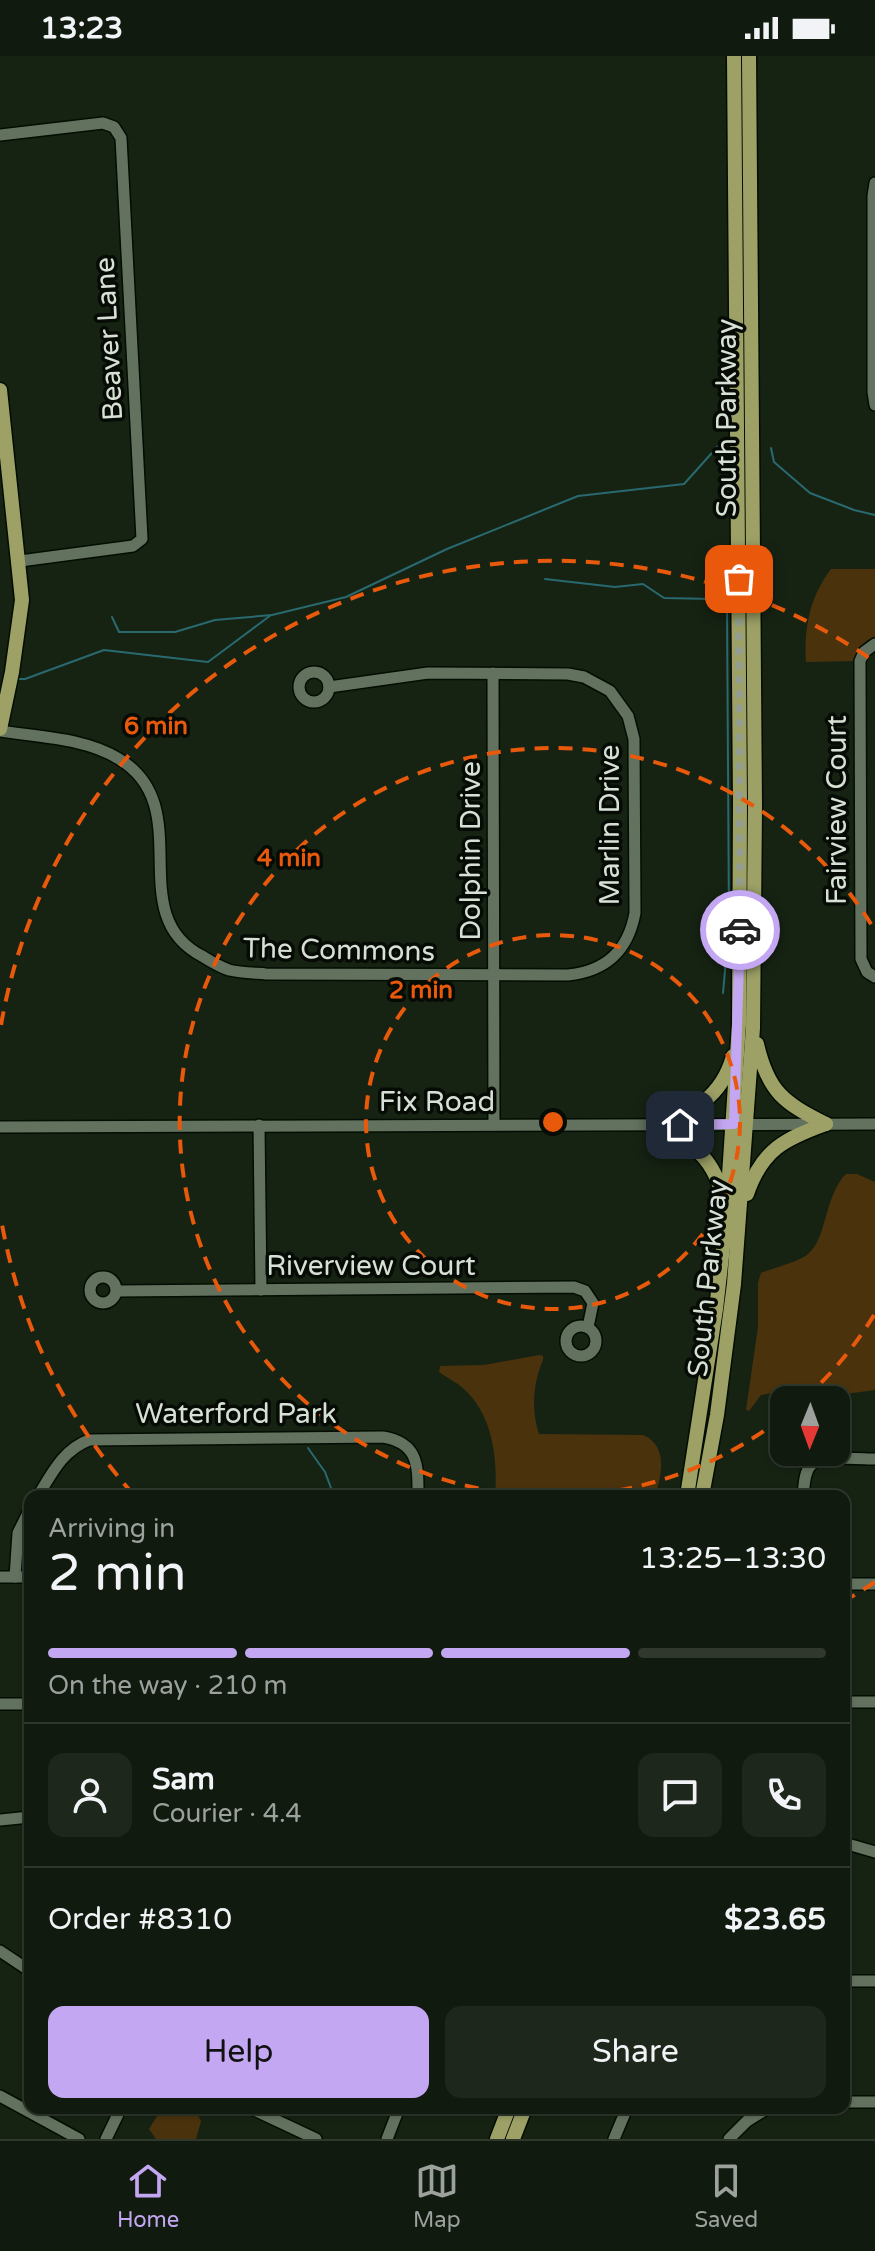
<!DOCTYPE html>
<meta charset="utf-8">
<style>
body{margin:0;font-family:"Varela Round",sans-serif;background:#1e271c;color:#f1f3f6;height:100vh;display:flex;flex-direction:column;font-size:30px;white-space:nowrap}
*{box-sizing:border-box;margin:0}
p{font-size:26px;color:#9ca19e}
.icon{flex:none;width:44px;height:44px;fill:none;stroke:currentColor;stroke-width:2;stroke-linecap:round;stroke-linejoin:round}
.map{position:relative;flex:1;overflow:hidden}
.panel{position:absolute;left:24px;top:1434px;width:826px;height:624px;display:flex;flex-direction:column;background:#101a0e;border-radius:16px;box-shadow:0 2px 6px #0004,0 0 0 2px #30382e}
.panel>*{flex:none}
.needle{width:52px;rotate:181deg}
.fabs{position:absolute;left:770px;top:1330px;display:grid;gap:16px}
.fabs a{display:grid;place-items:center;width:80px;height:80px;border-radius:16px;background:#101a0e;box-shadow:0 2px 6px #0004,0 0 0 2px #30382e;font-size:40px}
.pin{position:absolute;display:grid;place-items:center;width:68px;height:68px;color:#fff;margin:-34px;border-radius:16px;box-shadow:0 4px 12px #0006}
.courier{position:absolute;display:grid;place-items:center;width:80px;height:80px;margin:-40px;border:6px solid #c3a7f2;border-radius:50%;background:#fff;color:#222;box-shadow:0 2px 10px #0007}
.headline em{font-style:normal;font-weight:600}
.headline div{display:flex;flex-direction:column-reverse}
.headline{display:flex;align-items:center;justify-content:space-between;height:136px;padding:0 24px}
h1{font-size:52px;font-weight:600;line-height:60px}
.bar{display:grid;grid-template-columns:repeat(4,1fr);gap:12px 8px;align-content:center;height:96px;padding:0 24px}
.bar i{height:10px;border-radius:6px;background:#30382e}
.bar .active{background:#c3a7f2}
.bar p{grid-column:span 4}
.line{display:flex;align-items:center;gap:20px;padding:0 24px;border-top:2px solid #30382e}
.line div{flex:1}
.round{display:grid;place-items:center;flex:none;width:84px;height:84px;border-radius:16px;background:#1e271c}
.primary-button{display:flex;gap:16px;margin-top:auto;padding:16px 24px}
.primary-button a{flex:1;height:92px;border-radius:16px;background:#c3a7f2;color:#111;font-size:32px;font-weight:600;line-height:92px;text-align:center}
.primary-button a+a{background:#1e271c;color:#f1f3f6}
.status{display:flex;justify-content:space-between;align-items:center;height:56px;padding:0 40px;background:#101a0e;direction:ltr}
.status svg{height:22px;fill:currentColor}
.tab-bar{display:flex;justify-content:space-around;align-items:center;height:112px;border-top:2px solid #30382e;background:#101a0e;font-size:22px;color:#9ca19e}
.tab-bar a{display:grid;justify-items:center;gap:4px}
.tab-bar .active{color:#c3a7f2}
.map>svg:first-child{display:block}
</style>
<div class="status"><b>13:23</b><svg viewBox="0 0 49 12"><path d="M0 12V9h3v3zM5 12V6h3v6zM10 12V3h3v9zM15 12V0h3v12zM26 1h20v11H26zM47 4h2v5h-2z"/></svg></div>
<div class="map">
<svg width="875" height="2083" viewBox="0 0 875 2083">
<rect width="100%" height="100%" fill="#162313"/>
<g fill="#4a320d">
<path d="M831,513h44v68c-12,3 -18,13 -20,24l-49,1c-2,-36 4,-65 25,-93z"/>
<path d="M846,1118h11l18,8v208l-52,7 -51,-4 -11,2 -12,16 -3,-1 12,-83v-44l3,-10c12,-5 38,-11 47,-19 19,-15 16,-58 38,-80z"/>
<path d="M539,1299l4,1v4c-10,23 -12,50 -4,74l104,1c25,10 19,40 12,61h-160c3,-36 -2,-80 -30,-106 -7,-7 -18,-12 -26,-18l1,-6 44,-1z"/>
<polygon points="162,2052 188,2052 196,2055 201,2065 196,2083 156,2083 149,2073"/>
</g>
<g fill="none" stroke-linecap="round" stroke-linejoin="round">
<g stroke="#29696f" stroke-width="2">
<polyline points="771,392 774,406 810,437 854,454 875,459"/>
<polyline points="545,523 615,531 643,528 664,542 712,543 727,550 729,869 723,937"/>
<polyline points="112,561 119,576 175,576 215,564 272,559 346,541 447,493 578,440 684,428 719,389"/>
<polyline points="19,623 25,623 104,594 208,606 271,559"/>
<polyline points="308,1392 325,1416 334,1440"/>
</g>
<g stroke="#030d02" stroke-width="14">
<g id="minor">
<polyline points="0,79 103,67 114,71 121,82 142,483 133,490 20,505"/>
<polyline points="875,127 873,140 873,336 875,349"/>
<polyline points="875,588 864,596 860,605 861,903 867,916 875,921"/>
<circle cx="314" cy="631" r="15"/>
<polyline points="493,617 494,1069"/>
<path d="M0,675c38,6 86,7 119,28 80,48 2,155 83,197 8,5 18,11 27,14 12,3 25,3 37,4l302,1c38,-4 60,-24 67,-62l-1,-174 -6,-23 -18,-25 -26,-14 -16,-3 -140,-1 -99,14"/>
<polyline points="259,1069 261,1234"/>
<polyline points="0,1071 875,1068"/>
<circle cx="103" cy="1234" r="13"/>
<polyline points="117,1235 574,1231 585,1235 593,1247 588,1271"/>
<circle cx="581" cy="1285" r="15"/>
<path d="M38,1440c14,-23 25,-46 51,-56l294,-3c36,6 35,29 35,59"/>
<path d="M803,1440c1,-9 1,-24 8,-31 10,-10 50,-6 64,-6"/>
<polyline points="0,1521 30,1521"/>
<polyline points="15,1521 18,1477 30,1453"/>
<polyline points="844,1528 875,1528"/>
<polyline points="844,1646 875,1646"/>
<polyline points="0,1648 30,1648"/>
<polyline points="0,1764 30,1761"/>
<polyline points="844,1787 875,1796"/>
<polyline points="0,1895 30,1915"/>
<polyline points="844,1925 875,1925"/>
<polyline points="0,2040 79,2083"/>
<polyline points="844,2046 875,2046"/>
<polyline points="250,2052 316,2083"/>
<polyline points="106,2083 121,2052"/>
<polyline points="387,2083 399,2052"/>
<polyline points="614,2083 627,2052"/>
<polyline points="729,2083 747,2065 768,2052"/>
</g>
</g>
<g stroke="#030d02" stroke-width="17">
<g id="major">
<polyline points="0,334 22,544 12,616 0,673"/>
<path d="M757,988c11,48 27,59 69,80"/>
<path d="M653,1069c38,-10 69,-28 80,-69"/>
<path d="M653,1069c38,15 64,35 70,77"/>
<path d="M747,1138c15,-44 37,-55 79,-70"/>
<polyline points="687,1440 716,1253 726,1165 739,968 740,746 734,0"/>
<polyline points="702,1440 717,1359 734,1228 753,972 755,750 749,0"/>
<polyline points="497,2083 509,2052"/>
<polyline points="513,2083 525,2052"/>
</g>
</g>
<use href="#minor" stroke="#63725f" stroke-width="11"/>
<use href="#major" stroke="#9da166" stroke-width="14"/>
</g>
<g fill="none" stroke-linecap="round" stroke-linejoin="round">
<polyline stroke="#939e90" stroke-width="8" stroke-dasharray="0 14.4" points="739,523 740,874"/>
<polyline stroke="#c3a7f2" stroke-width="10" points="680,1069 734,1068 740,874"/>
</g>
<g fill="none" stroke="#e8590c" stroke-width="4" stroke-dasharray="14 10">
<circle cx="553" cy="1066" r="187"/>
<path d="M874 1259A374 374 0 0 1 803 1344M783 1361A374 374 0 0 1 556 1440M550 1440A374 374 0 1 1 874 873"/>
<path d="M875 1526A561 561 0 0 1 846 1544M133 1438A561 561 0 0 1 1 1163M1 969A561 561 0 0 1 875 606"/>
</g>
<g text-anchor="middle" stroke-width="7" stroke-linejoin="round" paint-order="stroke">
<g font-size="28" fill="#d7e0d4" stroke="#060b05">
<text transform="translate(108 283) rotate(-93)" y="10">Beaver Lane</text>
<text transform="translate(726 362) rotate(-90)" y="10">South Parkway</text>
<text transform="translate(836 754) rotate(-90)" y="10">Fairview Court</text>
<text transform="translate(609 769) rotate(-90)" y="10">Marlin Drive</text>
<text transform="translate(470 795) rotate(-90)" y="10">Dolphin Drive</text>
<text transform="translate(339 893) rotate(1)" y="10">The Commons</text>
<text x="437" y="1055">Fix Road</text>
<text x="371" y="1219">Riverview Court</text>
<text transform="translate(707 1222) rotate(-84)" y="10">South Parkway</text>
<text x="236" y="1367">Waterford Park</text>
</g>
</g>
<circle cx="553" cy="1066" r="12" fill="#e8590c" stroke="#060b05" stroke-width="4"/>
<g font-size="24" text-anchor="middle" font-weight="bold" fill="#e8590c" stroke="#060b05" stroke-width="7" stroke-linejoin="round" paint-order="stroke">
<text x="156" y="678">6 min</text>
<text x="289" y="810">4 min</text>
<text x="421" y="942">2 min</text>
</g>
</svg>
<div class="fabs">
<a><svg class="needle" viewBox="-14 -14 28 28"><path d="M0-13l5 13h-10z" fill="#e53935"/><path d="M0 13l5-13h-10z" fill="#9ca19e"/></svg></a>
</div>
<div class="pin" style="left:739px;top:523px;background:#ea580c"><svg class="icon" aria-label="bag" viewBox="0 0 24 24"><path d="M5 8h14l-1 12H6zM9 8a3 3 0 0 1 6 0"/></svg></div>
<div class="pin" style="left:680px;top:1069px;background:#1f2937"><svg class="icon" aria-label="home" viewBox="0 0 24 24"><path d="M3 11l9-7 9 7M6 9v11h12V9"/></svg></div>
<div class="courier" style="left:740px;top:874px"><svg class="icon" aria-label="car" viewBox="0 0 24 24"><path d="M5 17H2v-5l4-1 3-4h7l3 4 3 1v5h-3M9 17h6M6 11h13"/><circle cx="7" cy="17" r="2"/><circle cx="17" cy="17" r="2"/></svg></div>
<section class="panel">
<div class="headline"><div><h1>2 min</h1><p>Arriving in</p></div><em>13:25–13:30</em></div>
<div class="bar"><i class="active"></i><i class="active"></i><i class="active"></i><i></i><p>On the way · 210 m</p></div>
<div class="line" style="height:144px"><a class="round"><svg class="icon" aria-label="person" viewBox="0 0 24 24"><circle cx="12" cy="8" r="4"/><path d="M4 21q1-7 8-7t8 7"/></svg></a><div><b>Sam</b><p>Courier · 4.4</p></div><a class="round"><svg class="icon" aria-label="chat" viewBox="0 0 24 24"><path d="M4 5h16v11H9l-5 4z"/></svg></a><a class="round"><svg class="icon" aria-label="phone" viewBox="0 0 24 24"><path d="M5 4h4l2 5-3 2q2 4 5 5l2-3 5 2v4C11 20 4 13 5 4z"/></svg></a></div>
<div class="line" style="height:104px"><div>Order #8310</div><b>$23.65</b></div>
<div class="primary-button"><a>Help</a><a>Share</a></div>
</section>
</div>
<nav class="tab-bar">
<a class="active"><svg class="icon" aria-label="home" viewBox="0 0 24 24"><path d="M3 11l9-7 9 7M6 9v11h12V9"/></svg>Home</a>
<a><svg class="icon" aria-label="map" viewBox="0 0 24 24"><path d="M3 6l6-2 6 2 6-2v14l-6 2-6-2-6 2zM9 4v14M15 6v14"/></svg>Map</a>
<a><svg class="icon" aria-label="saved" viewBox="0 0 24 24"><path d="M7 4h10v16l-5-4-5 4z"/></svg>Saved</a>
</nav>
